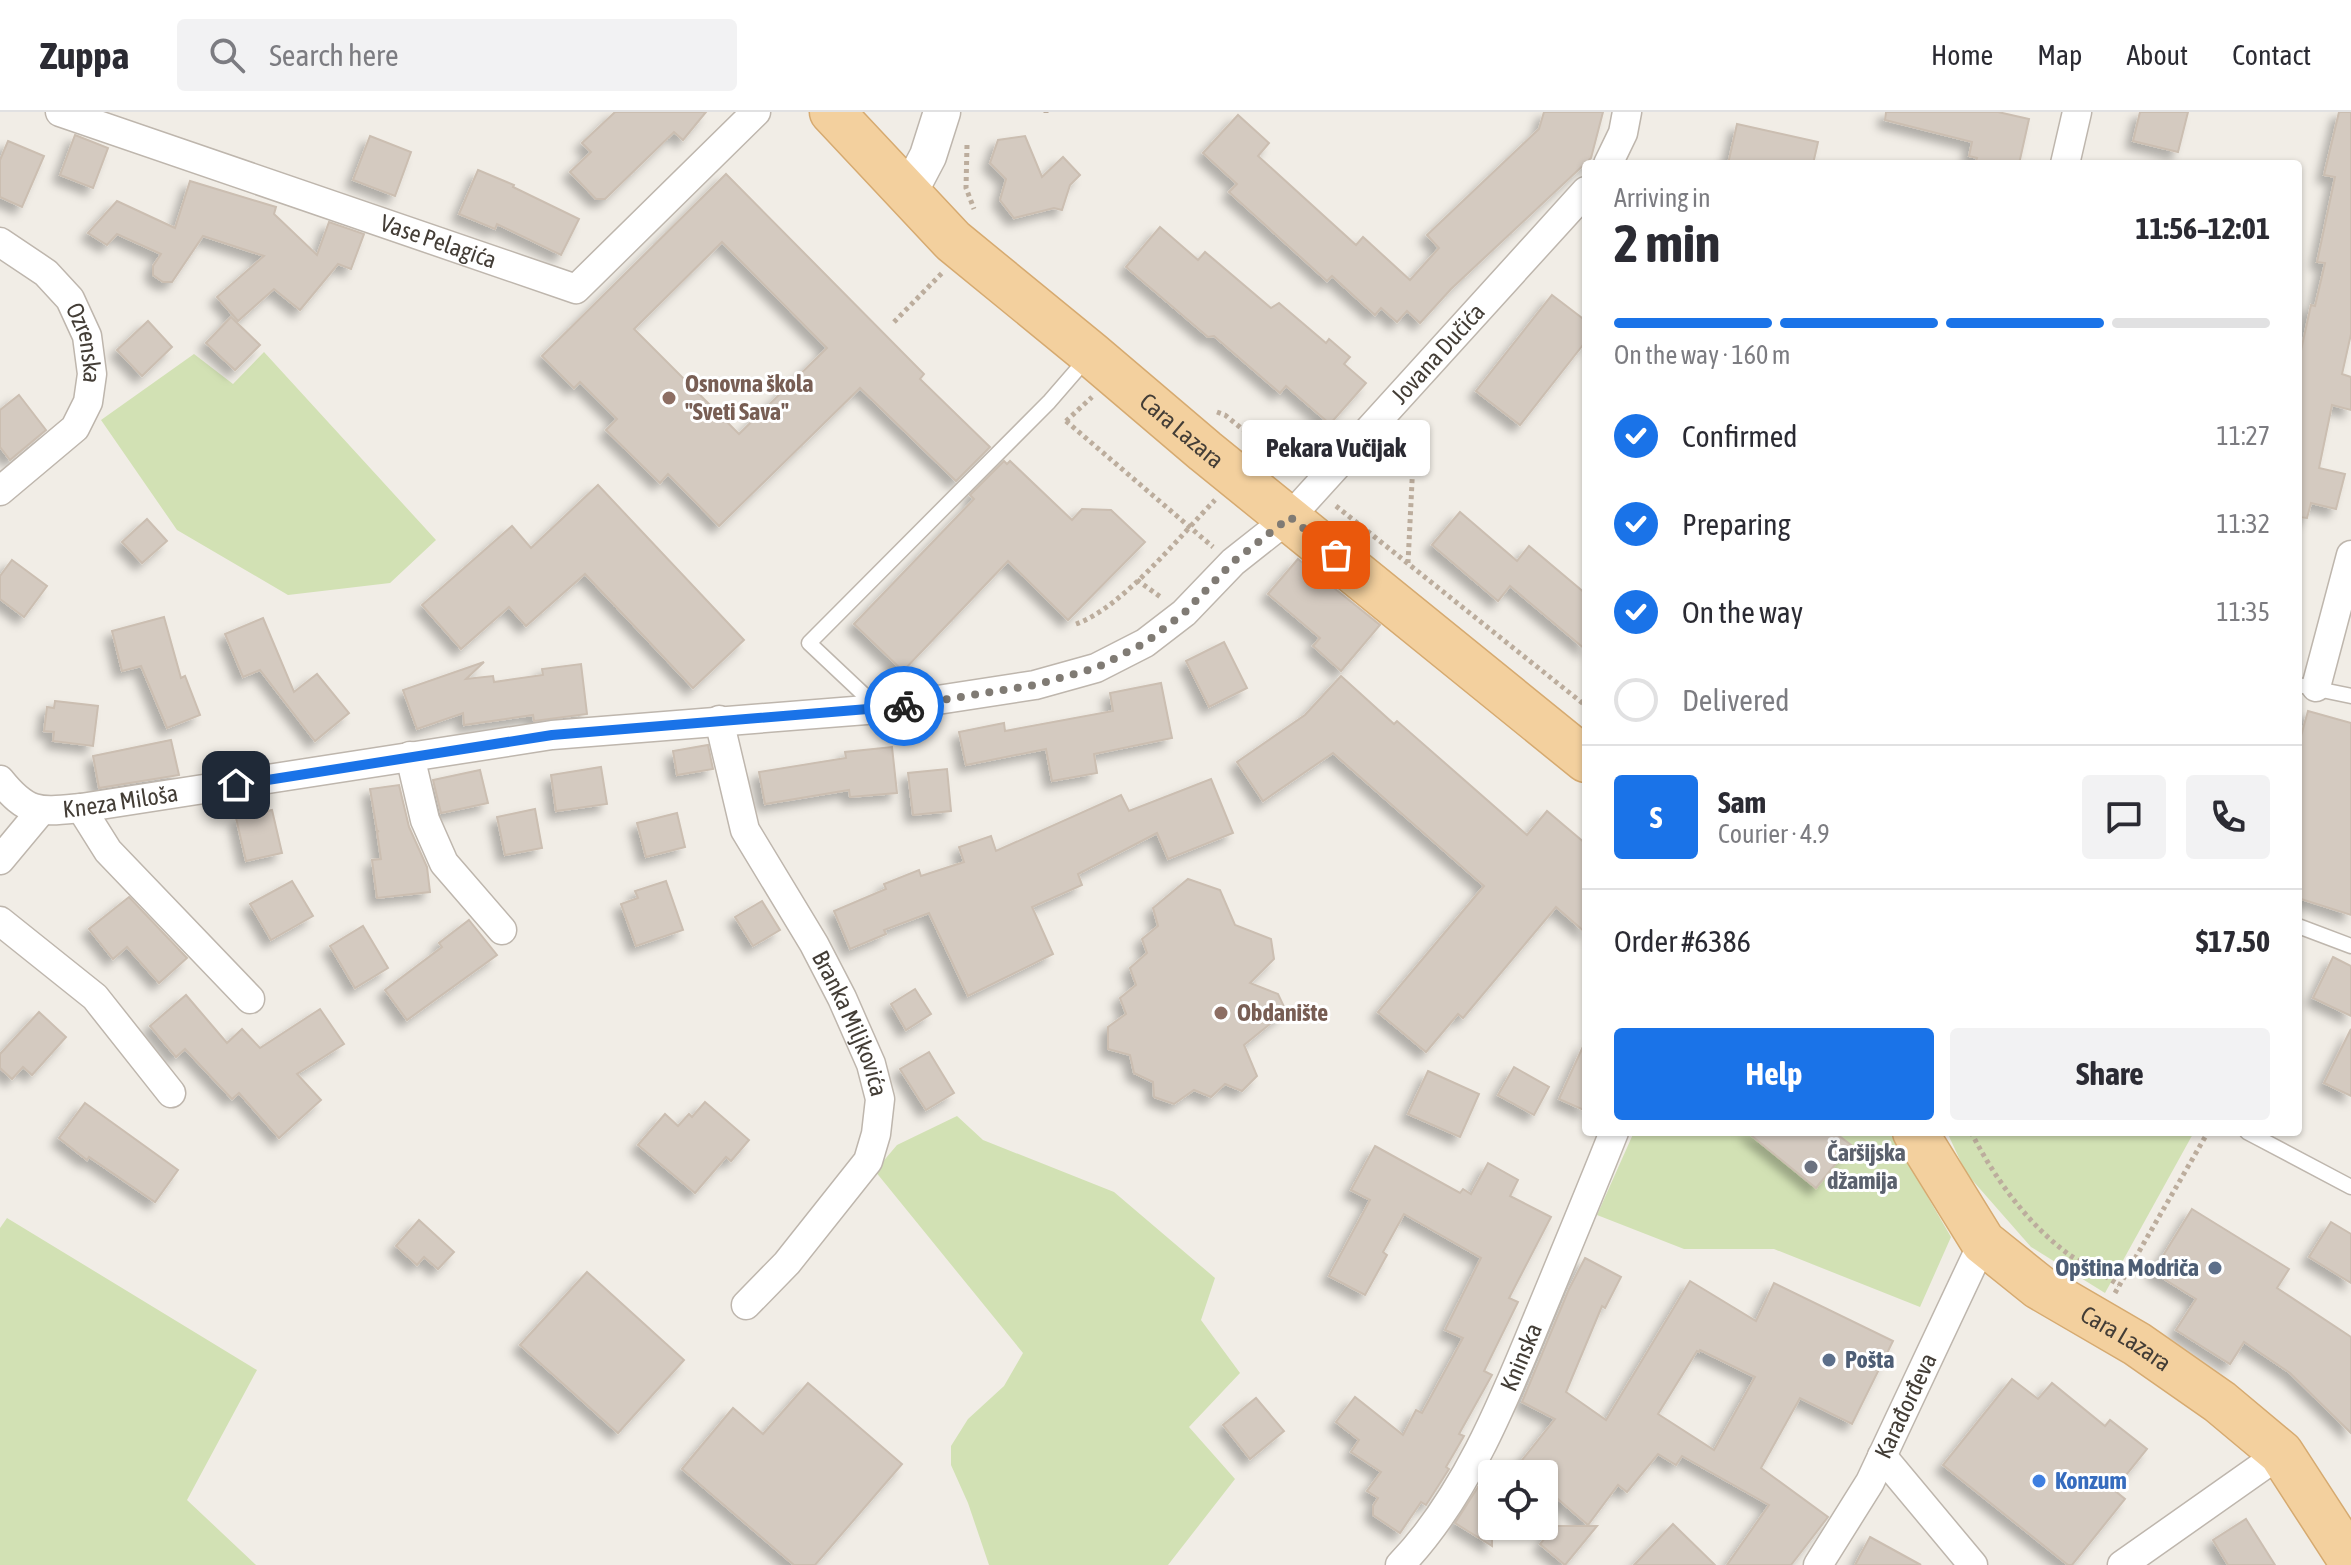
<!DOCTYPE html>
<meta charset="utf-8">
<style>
body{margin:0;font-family:"Asap Condensed",sans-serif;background:#f2f2f3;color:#2b2b33;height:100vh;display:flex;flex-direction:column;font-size:30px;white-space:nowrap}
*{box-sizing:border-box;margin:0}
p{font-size:26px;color:#7c7c81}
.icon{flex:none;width:44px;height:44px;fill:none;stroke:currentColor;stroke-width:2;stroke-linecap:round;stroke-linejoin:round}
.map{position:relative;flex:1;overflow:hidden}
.side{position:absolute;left:1582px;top:48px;width:720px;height:976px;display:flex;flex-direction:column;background:#fff;border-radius:8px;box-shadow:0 2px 6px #0004}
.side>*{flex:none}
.fabs{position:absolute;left:1478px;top:1348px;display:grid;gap:16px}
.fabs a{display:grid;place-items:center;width:80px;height:80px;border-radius:8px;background:#fff;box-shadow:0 2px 6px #0004;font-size:40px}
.pin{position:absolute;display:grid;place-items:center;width:68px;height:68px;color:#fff;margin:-34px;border-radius:16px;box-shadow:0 4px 12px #0006}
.courier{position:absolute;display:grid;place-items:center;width:80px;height:80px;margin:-40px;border:6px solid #1a73e8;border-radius:50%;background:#fff;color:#222;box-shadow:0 2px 10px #0007}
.bubble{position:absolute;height:56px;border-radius:8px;background:#fff;box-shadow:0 2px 6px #0004;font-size:26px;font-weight:700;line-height:56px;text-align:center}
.overview em{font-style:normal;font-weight:700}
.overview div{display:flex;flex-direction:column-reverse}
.overview{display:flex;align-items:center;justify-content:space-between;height:136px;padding:0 32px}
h1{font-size:52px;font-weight:700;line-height:60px}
.bar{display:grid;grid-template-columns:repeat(4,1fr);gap:12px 8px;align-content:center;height:96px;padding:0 32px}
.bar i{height:10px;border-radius:6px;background:#e1e1e2}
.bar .active{background:#1a73e8}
.bar p{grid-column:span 4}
.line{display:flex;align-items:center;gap:20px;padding:0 32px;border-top:2px solid #e1e1e2}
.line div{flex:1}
.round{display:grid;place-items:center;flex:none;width:84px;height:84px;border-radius:8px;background:#f2f2f3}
ol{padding:0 32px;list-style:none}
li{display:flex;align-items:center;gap:24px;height:88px}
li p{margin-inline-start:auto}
li .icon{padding:8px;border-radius:50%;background:#1a73e8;color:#fff;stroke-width:4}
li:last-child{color:#7c7c81}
li i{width:44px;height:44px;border:4px solid #e1e1e2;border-radius:50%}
.button{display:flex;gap:16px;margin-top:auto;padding:16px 32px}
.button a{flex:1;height:92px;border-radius:8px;background:#1a73e8;color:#fff;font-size:32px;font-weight:700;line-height:92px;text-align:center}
.button a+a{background:#f2f2f3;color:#2b2b33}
header{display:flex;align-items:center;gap:48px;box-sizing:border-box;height:112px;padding:0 40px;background:#fff;border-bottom:2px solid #e1e1e2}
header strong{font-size:38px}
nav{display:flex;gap:44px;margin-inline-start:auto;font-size:28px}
.search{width:560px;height:72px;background:#f2f2f3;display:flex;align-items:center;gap:20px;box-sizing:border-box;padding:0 28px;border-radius:8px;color:#7c7c81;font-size:30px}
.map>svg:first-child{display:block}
</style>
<header>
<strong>Zuppa</strong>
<div class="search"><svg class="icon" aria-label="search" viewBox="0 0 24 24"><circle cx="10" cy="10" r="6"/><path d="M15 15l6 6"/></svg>Search here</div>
<nav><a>Home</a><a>Map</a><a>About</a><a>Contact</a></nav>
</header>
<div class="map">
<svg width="2351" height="1453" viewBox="0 0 2351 1453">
<defs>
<filter id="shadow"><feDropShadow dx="-7" dy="7" stdDeviation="4" flood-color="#0004"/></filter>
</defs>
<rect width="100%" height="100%" fill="#f1ede6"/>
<g fill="#d2e1b4">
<polygon points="264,240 436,428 390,471 288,483 177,418 101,308 194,242 233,272"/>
<polygon points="957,1004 983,1028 1114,1080 1215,1166 1201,1208 1240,1261 1189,1315 1235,1367 1168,1453 989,1453 968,1391 951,1353 951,1334 968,1307 1004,1274 1023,1241 875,1059 897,1033"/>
<polygon points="1634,1020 1890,1020 1951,1125 1920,1195 1774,1137 1684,1137 1597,1103"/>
<polygon points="1947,1020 2194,1020 2105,1181 2031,1135 1966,1061"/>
<polygon points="7,1106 257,1258 187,1388 256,1453 0,1453 0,1116"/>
</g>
<g fill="#d4cac0" stroke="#cbbeb1" stroke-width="2" fill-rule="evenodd" filter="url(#shadow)">
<polygon points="615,0 706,0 683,28 674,20 605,87 596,87 570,60 591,40 582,31"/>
<polygon points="1544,0 1603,0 1591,46 1451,177 1420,211 1407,199 1397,210 1381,196 1375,203 1332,164 1327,169 1229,80 1237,72 1203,41 1238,3 1269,31 1258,44 1356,133 1363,125 1410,168 1439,136 1427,123 1539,17"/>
<polygon points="1886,0 1998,0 2029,7 2019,52 1975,52 1977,46 1969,44 1972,30 1885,8"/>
<polygon points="2140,0 2188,0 2178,40 2133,29"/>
<polygon points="2339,0 2351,0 2351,222 2342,262 2351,265 2351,298 2332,293 2319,356 2345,362 2336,397 2311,391 2307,406 2298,405 2298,252 2311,193 2315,194 2325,151 2317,150 2335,65 2324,63"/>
<polygon points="1737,12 1818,30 1813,52 1728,52"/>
<polygon points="75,23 108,36 93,76 60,63"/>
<polygon points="370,24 411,40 395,84 353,68"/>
<polygon points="1025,24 1042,65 1063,45 1080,63 1070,73 1062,98 1054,96 1014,106 1000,88 1006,67 990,51 998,28"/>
<polygon points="8,29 44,44 22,95 0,85 0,48"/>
<polygon points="478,58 514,73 513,75 579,107 561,143 497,112 495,117 459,102"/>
<path d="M726,62l198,200 -4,5 70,68 -34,34 -96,-93 -141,138 -51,-52 -8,9 -54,-53 11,-11 -37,-37 -6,6 -32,-32zM722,130l105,106 -88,86 -105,-105z"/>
<polygon points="190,69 276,95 274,102 317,143 329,110 364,122 351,157 338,152 300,198 274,177 238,209 217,185 264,144 203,124 172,170 163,170 153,163 153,154 161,142 117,122 107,133 88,121 117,89 175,116"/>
<polygon points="1160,115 1198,148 1205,140 1271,196 1279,191 1326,231 1329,227 1350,245 1344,252 1366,271 1330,312 1286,274 1280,281 1214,224 1208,225 1126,155"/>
<polygon points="1552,183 1586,209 1586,229 1520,313 1476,279"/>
<polygon points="231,205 260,233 235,258 206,231"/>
<polygon points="148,209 172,235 142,264 117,238"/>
<polygon points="19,283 46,318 10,348 0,335 0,298"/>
<polygon points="1004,349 1007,352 1010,349 1072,408 1082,397 1111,398 1145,430 1068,508 1008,449 903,559 854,512 974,387 970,383"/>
<polygon points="598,373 744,528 693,576 585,462 526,514 509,495 461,537 422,493 512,414 531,436"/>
<polygon points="1460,400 1517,449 1529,434 1586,482 1586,538 1510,474 1498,489 1432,433"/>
<polygon points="147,407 167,429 142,451 122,430"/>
<polygon points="1298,447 1380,513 1341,559 1313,534 1320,526 1268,482"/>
<polygon points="12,448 47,474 24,505 0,487 0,464"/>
<polygon points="164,505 181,566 185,564 200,603 167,616 141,554 122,559 112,519"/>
<polygon points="263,506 294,580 317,562 349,601 315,629 260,558 243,565 225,522"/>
<polygon points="1224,530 1247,576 1209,595 1186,549"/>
<polygon points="484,550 466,567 493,564 494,570 543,563 542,557 581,552 587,602 534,609 533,603 464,613 463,601 417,617 403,578"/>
<polygon points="1341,564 1394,612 1397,609 1527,723 1547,699 1586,732 1586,821 1556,795 1463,906 1458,902 1426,940 1378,900 1484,774 1333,641 1263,689 1237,650 1305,603"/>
<polygon points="1161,571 1172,626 1094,642 1097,661 1052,669 1046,637 966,653 959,620 1004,611 1005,619 1113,599 1110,581"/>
<polygon points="55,589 98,594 93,634 53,629 54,620 44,619 47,595 54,596"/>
<polygon points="2308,599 2351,611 2351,803 2298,786 2298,635"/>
<polygon points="171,628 179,663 99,676 93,644"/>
<polygon points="708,633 713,657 677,663 673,639"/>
<polygon points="892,635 897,681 850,685 849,678 765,692 759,660 846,646 845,640"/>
<polygon points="601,655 607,692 556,699 551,663"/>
<polygon points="947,657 951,699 913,703 908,661"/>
<polygon points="480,658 488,691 441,701 433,668"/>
<polygon points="1211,667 1233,721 1168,747 1157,721 1078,762 1082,773 1032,795 1053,842 968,884 929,801 884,818 886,822 850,837 834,799 886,777 884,772 919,758 921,764 964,750 959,735 991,724 996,739 1121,683 1129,699"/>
<polygon points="399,673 409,715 427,755 430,780 377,786 372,748 381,747 377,720 379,719 377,719 370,677"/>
<polygon points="535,697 542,736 505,743 497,705"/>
<polygon points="272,698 282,741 246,749 236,706"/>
<polygon points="677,701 685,735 646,745 637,711"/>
<polygon points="1188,767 1220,778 1235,813 1271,827 1274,847 1250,871 1278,882 1286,899 1244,933 1257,964 1242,979 1225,972 1211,985 1194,978 1174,992 1154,985 1153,970 1134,961 1130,943 1108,937 1108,915 1126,902 1120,886 1136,873 1130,856 1147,841 1142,827 1158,814 1153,796"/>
<polygon points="292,769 313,804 271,828 250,792"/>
<polygon points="666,769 683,818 636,834 621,792 638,786 635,779"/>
<polygon points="129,785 187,846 159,871 127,835 113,847 89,817"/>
<polygon points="762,789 780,818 753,834 735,805"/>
<polygon points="469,808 497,843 407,908 385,878 442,835 439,831"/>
<polygon points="363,814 388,856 355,876 330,834"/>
<polygon points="2333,845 2351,854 2351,904 2313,886"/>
<polygon points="915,877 931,902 906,918 891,892"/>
<polygon points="186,883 227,931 242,917 260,936 320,897 344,932 297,962 321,988 279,1026 239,981 232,987 185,937 176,945 150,914"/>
<polygon points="39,900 66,925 32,963 23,955 12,967 0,956 0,942"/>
<polygon points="2351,917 2351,984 2324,971"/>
<polygon points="1586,928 1586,999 1559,987"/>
<polygon points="929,940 954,981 926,998 900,957"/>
<polygon points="1514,955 1549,975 1534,1003 1498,983"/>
<polygon points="1428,959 1479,982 1460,1025 1408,1002"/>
<polygon points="705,990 749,1028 731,1049 726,1045 695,1081 638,1033 665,1002 678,1014 689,1002 692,1005"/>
<polygon points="85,991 178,1058 155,1090 89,1045 87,1048 59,1026"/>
<polygon points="1747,1020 1834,1020 1851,1033 1816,1076"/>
<polygon points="1375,1034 1460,1081 1463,1077 1471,1082 1488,1051 1518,1068 1510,1084 1551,1105 1509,1186 1518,1190 1484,1259 1492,1263 1459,1322 1464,1324 1446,1355 1449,1357 1426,1393 1421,1390 1400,1421 1373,1403 1373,1394 1378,1386 1367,1379 1381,1360 1351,1340 1359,1328 1336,1310 1355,1285 1403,1323 1416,1298 1422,1301 1463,1226 1445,1218 1481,1146 1404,1102 1383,1140 1387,1143 1365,1183 1329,1164 1370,1088 1351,1078"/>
<polygon points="2192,1097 2289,1157 2277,1176 2351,1225 2351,1321 2290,1261 2244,1230 2230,1252 2176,1218 2196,1187 2153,1160"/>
<polygon points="419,1108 454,1140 438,1157 424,1145 417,1153 396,1134"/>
<polygon points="2331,1110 2351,1122 2351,1171 2309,1145"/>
<path d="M1585,1146l36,19 -16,31 -3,-2 -36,86 40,28 84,-139 66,40 18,-38 119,58 -41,83 -52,-26 -39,70 67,49 -37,48h-64l42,-60 -87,-49 -6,9 -18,-11 -31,38 -9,-7 -30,40 -44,-38v-13h-33l44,-55 -33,-17 47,-113zM1700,1238l55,27 -41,73 -56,-36 39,-63 2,1z"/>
<polygon points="587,1160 684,1248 618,1321 520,1233"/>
<polygon points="2012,1267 2038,1287 2052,1271 2105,1314 2110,1308 2147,1337 2114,1378 2125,1387 2072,1453 2068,1453 1943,1353"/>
<polygon points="808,1271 902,1352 815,1453 794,1453 682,1357 733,1296 763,1322"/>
<polygon points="1256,1286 1284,1319 1250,1347 1223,1313"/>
<polygon points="1478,1375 1492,1384 1492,1434 1455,1411"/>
<polygon points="2246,1407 2275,1453 2228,1453 2213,1428"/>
<polygon points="1673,1412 1715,1453 1634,1453"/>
<polygon points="1555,1414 1597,1414 1565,1453 1540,1432"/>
<polygon points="1870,1425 1921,1453 1855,1453"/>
</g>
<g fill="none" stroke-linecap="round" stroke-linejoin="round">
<g stroke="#beb6ad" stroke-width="17">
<g id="service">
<polyline points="2298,573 2351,584"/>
<polyline points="878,596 809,531 1049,290 1088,245"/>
<polyline points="2298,814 2351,834"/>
<polyline points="2247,1020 2351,1075"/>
</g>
</g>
<g stroke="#beb6ad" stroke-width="31">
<g id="minor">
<path id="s1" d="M60,0l516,177 180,-177"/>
<polyline points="1608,52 1623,21 1627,0"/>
<polyline points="2065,52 2077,0"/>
<path id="s2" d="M0,130l46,31 24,26 17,37 5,38 -4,28 -13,26 -75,63"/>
<polyline points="2316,575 2351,443"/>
<path id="s3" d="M719,608l26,110 69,114 28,54 29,66 9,35 -4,35 -8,27 -81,102 -41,42"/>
<polyline points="410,644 425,708 444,751 502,818"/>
<path id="s4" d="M0,668c28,35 40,32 81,28l471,-73 327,-26 156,-24 61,-17 49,-25 39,-30 49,-51 57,-45 296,-326"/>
<polyline points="81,696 108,739 250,887"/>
<polyline points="0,748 40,700"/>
<polyline points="0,809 95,885 171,981"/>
<polyline points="1882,1344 1973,1453"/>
<path id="s5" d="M1400,1453c64,-66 103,-162 137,-245 26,-63 52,-125 77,-188"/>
<path id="s6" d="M1818,1453l52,-83 113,-240"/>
<polyline points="2122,1453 2281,1341"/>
</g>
</g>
<g stroke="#beb6ad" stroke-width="39">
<polyline id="tertiary" points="908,82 928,44 942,0"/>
</g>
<g stroke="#d6aa70" stroke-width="47">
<g id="primary">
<path id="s7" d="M832,0l121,129 138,113 114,97 381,309"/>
<path id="s8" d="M1915,1020l68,110 56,45 98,57 83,58 61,51 70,108"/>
</g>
</g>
<g stroke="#bcad9d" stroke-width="5" stroke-dasharray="4 4" stroke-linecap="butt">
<polyline points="1046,1 1046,0"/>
<polyline points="967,33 966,76 974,97"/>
<polyline points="894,210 942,161"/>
<polyline points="1217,300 1225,303 1295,360"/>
<polyline points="1066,309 1092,285"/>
<polyline points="1066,309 1213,435"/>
<polyline points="1336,394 1586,594"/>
<polyline points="1408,451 1415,309"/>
<polyline points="1137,468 1162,486"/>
<path d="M1076,512c47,-17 103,-87 139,-124"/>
<path d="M1971,1020c24,47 57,93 100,124 16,10 33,19 48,29"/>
<polyline points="2115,1181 2208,1020"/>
</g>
<use href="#service" stroke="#fff" stroke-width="14"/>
<use href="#minor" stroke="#fff" stroke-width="28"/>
<use href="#tertiary" stroke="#fff" stroke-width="36"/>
<use href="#primary" stroke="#f3d09e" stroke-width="44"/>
</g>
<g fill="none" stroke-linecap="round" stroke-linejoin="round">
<polyline stroke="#807b74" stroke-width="8" stroke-dasharray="0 14.4" points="904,594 1035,573 1096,556 1145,531 1184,501 1233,450 1290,405 1336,443"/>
<polyline stroke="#1a73e8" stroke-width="10" points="236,673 552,623 904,594"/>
</g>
<g fill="#8d6e63" stroke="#fff" stroke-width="3">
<circle cx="669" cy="286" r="8"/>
<circle cx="1221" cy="901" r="8"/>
</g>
<circle fill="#6b7280" stroke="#fff" stroke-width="3" cx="1811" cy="1055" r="8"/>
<g fill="#5c6f8a" stroke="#fff" stroke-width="3">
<circle cx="2215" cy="1156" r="8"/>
<circle cx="1829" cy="1248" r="8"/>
</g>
<circle fill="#3f7fe0" stroke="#fff" stroke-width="3" cx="2039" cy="1369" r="8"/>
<g text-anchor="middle" stroke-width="6" stroke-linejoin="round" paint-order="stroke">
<g font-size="24" fill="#433d36" stroke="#fff">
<text dy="8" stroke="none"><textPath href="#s1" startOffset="400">Vase Pelagića</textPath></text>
<text dy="8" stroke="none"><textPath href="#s2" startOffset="138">Ozrenska</textPath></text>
<text dy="8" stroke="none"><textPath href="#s4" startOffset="1586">Jovana Dučića</textPath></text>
<text dy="8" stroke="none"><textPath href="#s7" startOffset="474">Cara Lazara</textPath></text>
<text dy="8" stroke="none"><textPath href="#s4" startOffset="132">Kneza Miloša</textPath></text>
<text dy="8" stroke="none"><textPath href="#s3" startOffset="334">Branka Miljkovića</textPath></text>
<text dy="8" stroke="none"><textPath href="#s8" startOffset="302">Cara Lazara</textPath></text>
<text dy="8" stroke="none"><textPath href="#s5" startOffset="242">Kninska</textPath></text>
<text dy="8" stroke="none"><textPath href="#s6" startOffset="182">Karađorđeva</textPath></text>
</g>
<g font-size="24" font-weight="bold" fill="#785e54" stroke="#fff" text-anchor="start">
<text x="685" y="280">Osnovna škola<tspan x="685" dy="28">"Sveti Sava"</tspan></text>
<text x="1237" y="909">Obdanište</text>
</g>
<g font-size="24" font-weight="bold" fill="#5b616d" stroke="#fff" text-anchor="start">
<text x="1827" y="1049">Čaršijska<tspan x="1827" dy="28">džamija</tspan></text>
</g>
<g font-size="24" font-weight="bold" fill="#4e5e75" stroke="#fff" text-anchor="end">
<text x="2199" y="1164">Opština Modriča</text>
<text x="1845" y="1256" text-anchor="start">Pošta</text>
</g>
<g font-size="24" font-weight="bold" fill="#366cbe" stroke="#fff" text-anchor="start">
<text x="2055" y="1377">Konzum</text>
</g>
</g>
</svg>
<div class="fabs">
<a><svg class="icon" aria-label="locate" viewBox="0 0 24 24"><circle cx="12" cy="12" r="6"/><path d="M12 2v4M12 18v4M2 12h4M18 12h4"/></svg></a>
</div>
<div class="pin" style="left:1336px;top:443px;background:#ea580c"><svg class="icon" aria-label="bag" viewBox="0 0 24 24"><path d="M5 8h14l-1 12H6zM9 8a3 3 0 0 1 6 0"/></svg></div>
<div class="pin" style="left:236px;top:673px;background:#1f2937"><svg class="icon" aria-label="home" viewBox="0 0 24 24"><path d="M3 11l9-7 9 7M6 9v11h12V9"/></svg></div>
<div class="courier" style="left:904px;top:594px"><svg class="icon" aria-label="bike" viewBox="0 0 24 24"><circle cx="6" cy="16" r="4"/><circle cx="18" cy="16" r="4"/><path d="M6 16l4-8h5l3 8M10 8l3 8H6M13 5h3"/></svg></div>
<div class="bubble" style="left:1242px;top:308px;width:188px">Pekara Vučijak</div>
<section class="side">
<div class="overview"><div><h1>2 min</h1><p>Arriving in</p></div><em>11:56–12:01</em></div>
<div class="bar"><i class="active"></i><i class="active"></i><i class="active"></i><i></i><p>On the way · 160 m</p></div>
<ol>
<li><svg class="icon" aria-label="check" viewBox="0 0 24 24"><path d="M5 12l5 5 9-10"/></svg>Confirmed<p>11:27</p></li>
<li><svg class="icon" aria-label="check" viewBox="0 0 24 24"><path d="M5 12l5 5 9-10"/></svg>Preparing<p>11:32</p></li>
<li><svg class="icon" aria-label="check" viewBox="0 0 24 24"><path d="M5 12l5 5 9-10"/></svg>On the way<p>11:35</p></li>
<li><i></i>Delivered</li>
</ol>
<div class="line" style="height:144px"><b class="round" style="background:#1a73e8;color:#fff">S</b><div><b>Sam</b><p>Courier · 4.9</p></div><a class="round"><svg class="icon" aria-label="chat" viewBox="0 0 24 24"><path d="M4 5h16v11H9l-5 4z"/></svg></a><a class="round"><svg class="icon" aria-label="phone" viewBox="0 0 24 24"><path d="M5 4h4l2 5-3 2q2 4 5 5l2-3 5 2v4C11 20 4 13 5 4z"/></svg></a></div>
<div class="line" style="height:104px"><div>Order #6386</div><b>$17.50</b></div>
<div class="button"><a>Help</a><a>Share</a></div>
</section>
</div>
